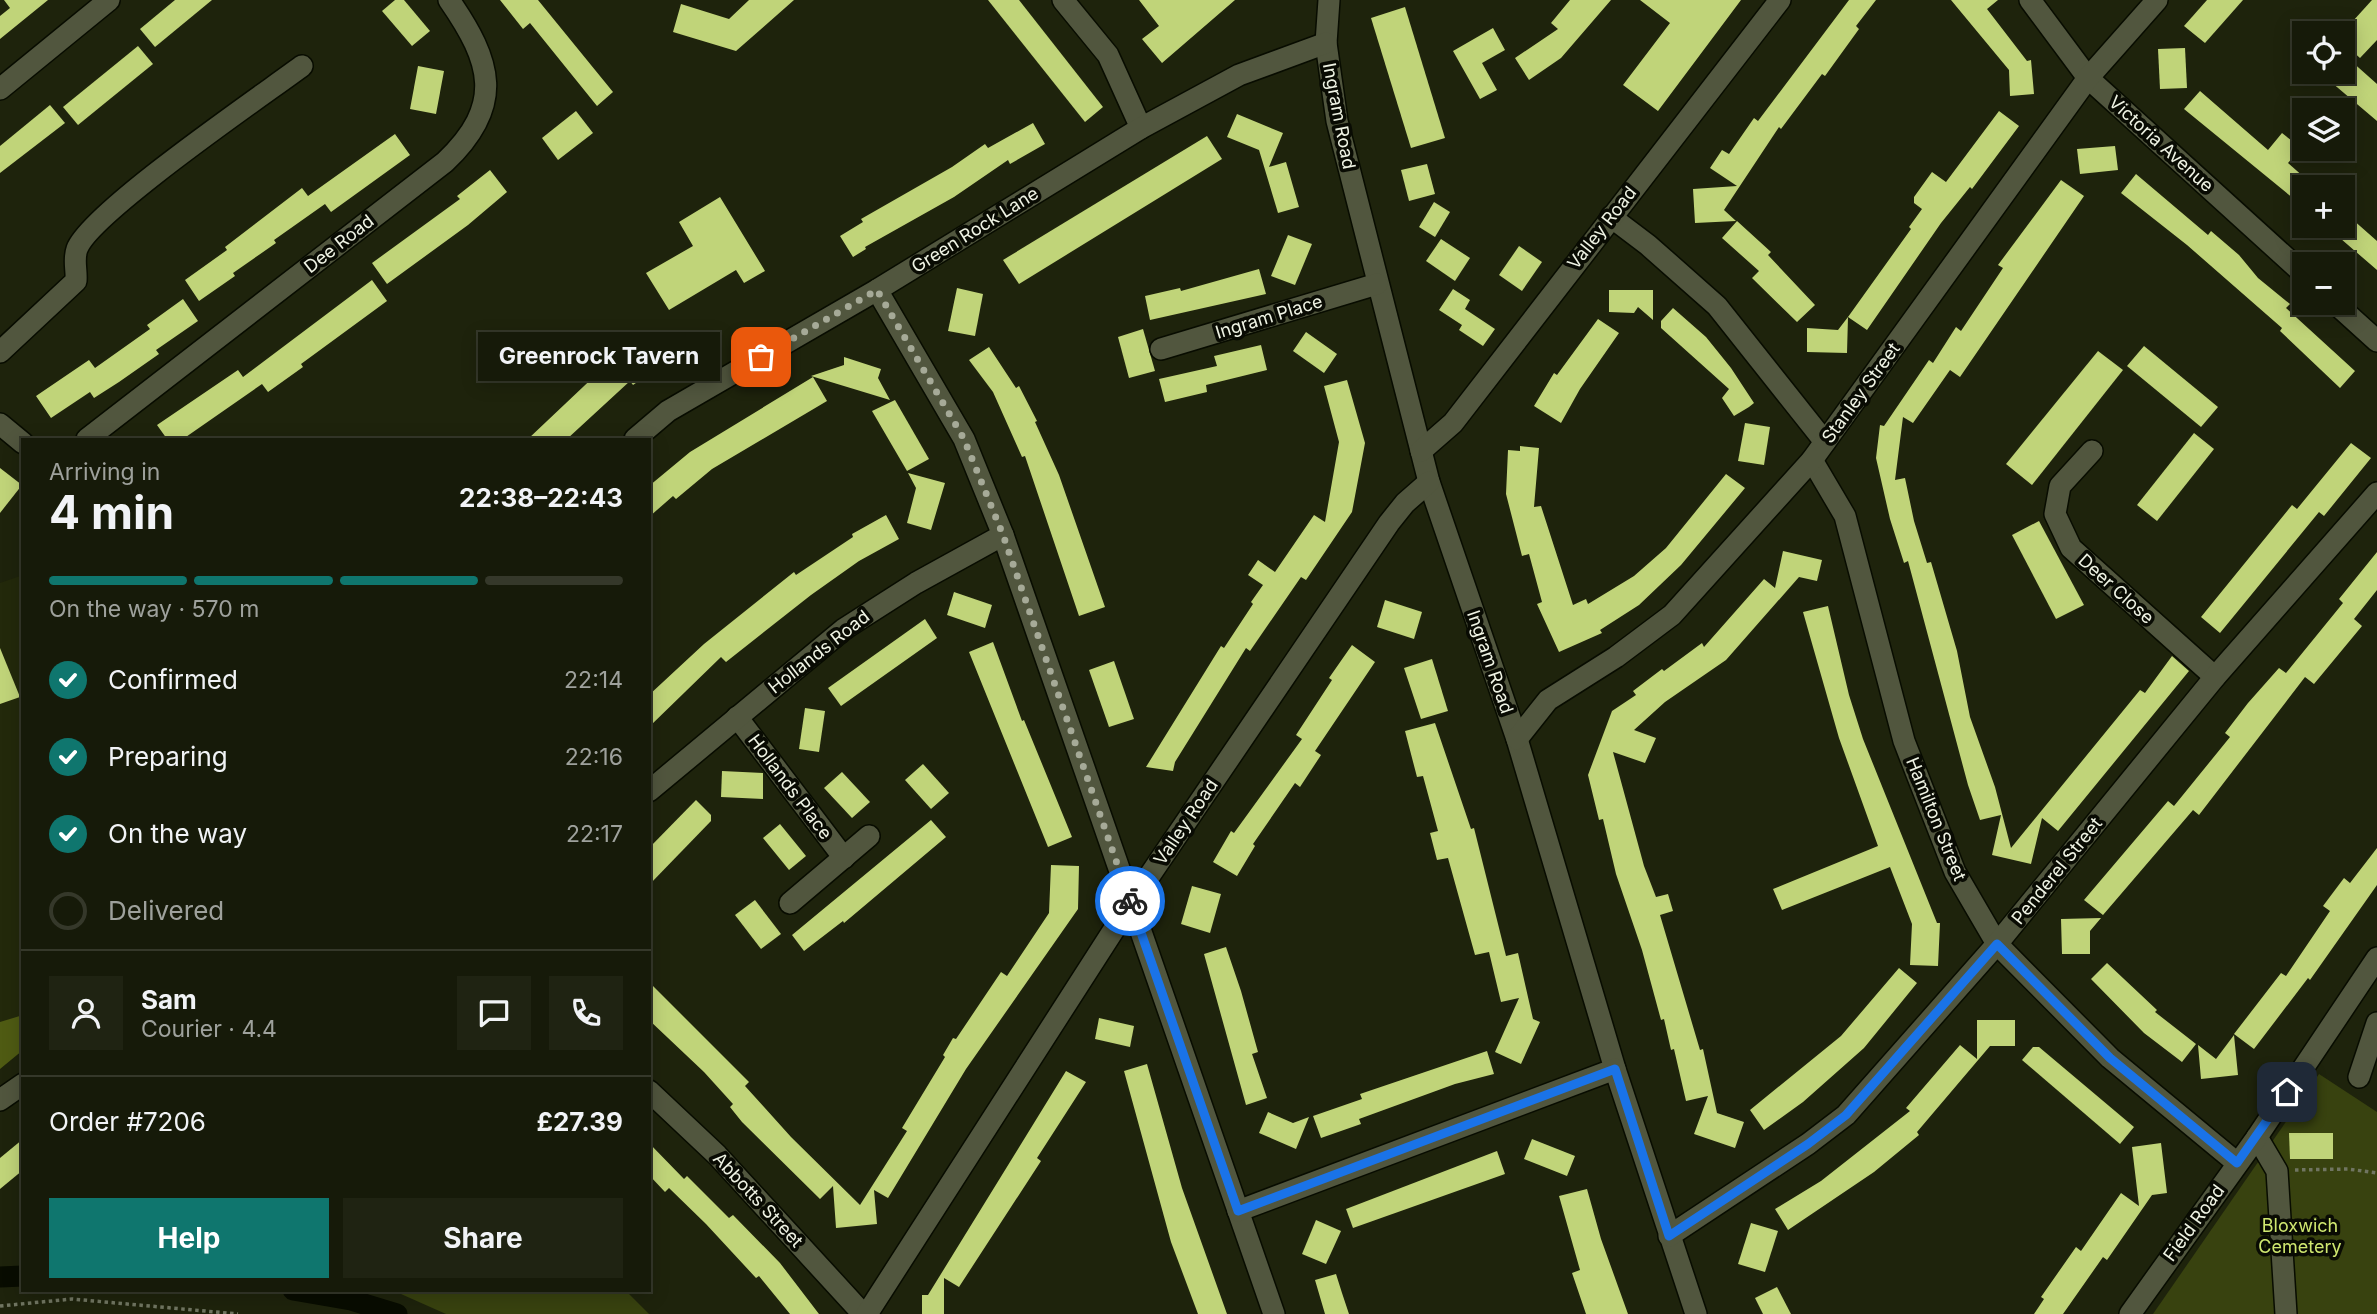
<!DOCTYPE html>
<meta charset="utf-8">
<style>
body{margin:0;font-family:Inter,sans-serif;background:#1f2312;color:#f1f3f6;height:100vh;display:flex;flex-direction:column;font-size:26px;white-space:nowrap}
*{box-sizing:border-box;margin:0}
p{font-size:23px;color:#9ea19c}
.icon{flex:none;width:38px;height:38px;fill:none;stroke:currentColor;stroke-width:2;stroke-linecap:round;stroke-linejoin:round}
.map{position:relative;flex:1;overflow:hidden}
.sheet{position:absolute;left:21px;top:438px;width:630px;height:854px;display:flex;flex-direction:column;background:#161a09;border-radius:0px;box-shadow:0 4px 18px #0003,0 0 0 2px #35382a}
.sheet>*{flex:none}
.controls{position:absolute;left:2292px;top:21px;display:grid;gap:14px}
.controls a{display:grid;place-items:center;width:63px;height:63px;border-radius:0px;background:#161a09;box-shadow:0 4px 18px #0003,0 0 0 2px #35382a;font-size:35px}
.pin{position:absolute;display:grid;place-items:center;width:60px;height:60px;color:#fff;margin:-30px;border-radius:14px;box-shadow:0 4px 10px #0006}
.courier{position:absolute;display:grid;place-items:center;width:70px;height:70px;margin:-35px;border:5px solid #1a73e8;border-radius:50%;background:#fff;color:#222;box-shadow:0 2px 9px #0007}
.bubble{position:absolute;height:49px;border-radius:0px;background:#161a09;box-shadow:0 4px 18px #0003,0 0 0 2px #35382a;font-size:23px;font-weight:700;line-height:49px;text-align:center}
.summary em{font-style:normal;font-weight:700}
.summary div{display:flex;flex-direction:column-reverse}
.summary{display:flex;align-items:center;justify-content:space-between;height:119px;padding:0 28px}
h1{font-size:46px;font-weight:700;line-height:52px}
.bar{display:grid;grid-template-columns:repeat(4,1fr);gap:10px 7px;align-content:center;height:84px;padding:0 28px}
.bar i{height:9px;border-radius:5px;background:#35382a}
.bar .on{background:#0f766e}
.bar p{grid-column:span 4}
.line{display:flex;align-items:center;gap:18px;padding:0 28px;border-top:2px solid #35382a}
.line div{flex:1}
.round{display:grid;place-items:center;flex:none;width:74px;height:74px;border-radius:0px;background:#1f2312}
ol{padding:0 28px;list-style:none}
li{display:flex;align-items:center;gap:21px;height:77px}
li p{margin-inline-start:auto}
li .icon{padding:7px;border-radius:50%;background:#0f766e;color:#fff;stroke-width:4}
li:last-child{color:#9ea19c}
li i{width:38px;height:38px;border:4px solid #35382a;border-radius:50%}
.cta{display:flex;gap:14px;margin-top:auto;padding:14px 28px}
.cta a{flex:1;height:80px;border-radius:0px;background:#0f766e;color:#fff;font-size:28px;font-weight:700;line-height:80px;text-align:center}
.cta a+a{background:#1f2312;color:#f1f3f6}
.map>svg:first-child{display:block}
</style>
<div class="map">
<svg width="2377" height="1314" viewBox="0 0 2377 1314">
<rect width="100%" height="100%" fill="#1e230c"/>
<polygon fill="#23290b" points="23,575 23,1050 0,1069 0,583"/>
<g fill="#38420f">
<polygon points="2319,1074 2377,1112 2377,1314 2153,1314"/>
<polygon points="392,1290 625,1290 649,1314 446,1314"/>
</g>
<polygon fill="#4f5b13" points="23,1015 23,1050 0,1069 0,1022"/>
<g fill="none" stroke-linecap="round" stroke-linejoin="round">
<g stroke="#080c00" stroke-width="21">
<polyline points="0,1277 23,1276"/>
<polyline points="293,1290 351,1300 397,1314"/>
</g>
</g>
<g fill="#c0d479">
<polygon points="4,0 48,0 0,39 0,16 10,8"/>
<polygon points="175,0 212,0 155,47 140,29"/>
<polygon points="395,0 404,0 430,31 412,46 382,11"/>
<polygon points="500,0 538,0 613,92 597,106 530,23 523,29"/>
<polygon points="749,0 794,0 736,51 673,32 681,4 729,19"/>
<polygon points="988,0 1019,0 1103,107 1085,122"/>
<polygon points="1139,0 1235,0 1162,63 1142,39 1159,26"/>
<polygon points="1570,0 1611,0 1561,58 1529,80 1515,58 1558,29 1551,23"/>
<polygon points="1640,0 1741,0 1658,111 1623,85 1670,23"/>
<polygon points="1849,0 1876,0 1856,26 1859,29 1825,76 1822,74 1781,129 1779,127 1724,210 1736,221 1695,223 1693,189 1737,186 1710,168 1722,150 1729,154 1754,118 1758,121"/>
<polygon points="1951,0 1998,0 1987,9 2027,61 2031,60 2034,94 2010,96 2009,70"/>
<polygon points="2207,0 2243,0 2205,43 2184,26"/>
<polygon points="2372,0 2377,0 2377,40 2360,58 2343,43 2343,32"/>
<polygon points="1405,7 1445,138 1411,148 1371,18"/>
<polygon points="1493,28 1505,50 1482,63 1497,90 1480,99 1453,51"/>
<polygon points="138,46 153,64 78,125 63,107"/>
<polygon points="2185,48 2187,88 2160,89 2158,49"/>
<polygon points="2350,60 2377,84 2377,121 2331,82 2343,72"/>
<polygon points="418,66 444,71 436,114 410,109"/>
<polygon points="2200,91 2268,150 2282,133 2301,148 2288,163 2305,178 2305,208 2184,109"/>
<polygon points="50,105 65,123 0,173 0,146"/>
<polygon points="576,111 593,133 558,160 542,138"/>
<polygon points="1999,111 2019,126 1972,189 1970,187 1941,223 1867,330 1848,317 1911,229 1909,227 1922,209 1914,203 1914,197 1932,172 1946,182"/>
<polygon points="1237,114 1283,133 1269,167 1286,162 1299,207 1278,213 1259,150 1227,137"/>
<polygon points="1033,123 1045,144 1010,164 1008,160 954,197 865,247 866,249 853,257 840,236 863,222 861,219 952,167 985,144 988,148"/>
<polygon points="395,134 410,155 331,212 325,204 274,240 276,243 233,273 235,276 199,301 185,280 227,250 225,247 302,188 308,196"/>
<polygon points="1207,136 1222,159 1019,284 1003,260"/>
<polygon points="2115,146 2118,170 2080,174 2077,149"/>
<polygon points="1427,164 1435,194 1409,201 1401,170"/>
<polygon points="490,170 507,192 468,225 387,284 372,263 460,199 457,196"/>
<polygon points="2136,174 2208,235 2211,231 2239,255 2258,278 2290,304 2286,308 2355,371 2340,388 2280,331 2282,328 2187,245 2121,193"/>
<polygon points="2061,180 2084,196 1960,377 1950,370 1913,423 1903,417 1895,480 1905,478 1914,521 1927,563 1931,562 1957,651 1970,717 1995,787 2011,848 2140,690 2145,693 2172,656 2189,671 2058,831 2042,818 2031,864 1992,855 2001,815 1980,820 1968,785 1908,561 1904,563 1890,519 1876,458 1880,425 1884,426 1929,360 1933,363 1956,327 1961,331 2003,268 1998,265"/>
<polygon points="720,197 765,271 744,283 736,270 669,310 646,273 693,246 679,222"/>
<polygon points="1434,202 1450,212 1435,237 1419,227"/>
<polygon points="2343,211 2377,241 2377,270 2326,226 2343,226"/>
<polygon points="1737,221 1771,252 1768,255 1815,305 1797,322 1752,278 1759,271 1722,238"/>
<polygon points="1288,235 1312,244 1295,285 1271,276"/>
<polygon points="1441,239 1470,258 1455,281 1426,261"/>
<polygon points="1519,246 1542,262 1522,291 1499,275"/>
<polygon points="1259,269 1266,294 1150,320 1145,296 1180,288 1181,291"/>
<polygon points="372,280 387,301 301,364 303,367 268,392 262,384 183,439 167,439 157,425 238,370 243,377"/>
<polygon points="957,288 983,294 975,336 948,331"/>
<polygon points="1453,289 1470,300 1465,309 1495,329 1483,346 1459,330 1462,325 1439,310"/>
<polygon points="1609,290 1653,290 1653,320 1638,307 1634,313 1609,312"/>
<polygon points="183,299 198,321 156,350 159,354 119,382 94,398 90,392 51,418 36,396 89,360 95,368 150,329 147,325"/>
<polygon points="1673,308 1706,337 1731,368 1754,403 1749,407 1734,416 1722,398 1729,389 1661,328 1661,321"/>
<polygon points="1848,317 1847,353 1807,352 1807,328 1838,330"/>
<polygon points="1598,319 1619,333 1580,389 1561,423 1534,406 1554,373 1557,375"/>
<polygon points="1143,329 1155,371 1129,378 1118,337"/>
<polygon points="1306,332 1337,354 1324,373 1293,351"/>
<polygon points="654,337 669,360 633,385 630,381 567,439 528,439 602,369 604,371"/>
<polygon points="1261,345 1267,370 1206,385 1207,392 1165,402 1159,379 1217,366 1214,356"/>
<polygon points="2144,346 2218,407 2201,427 2127,366"/>
<polygon points="989,347 1016,388 1019,386 1037,421 1035,422 1059,475 1105,607 1079,616 1025,456 1022,457 993,392 969,360"/>
<polygon points="2098,351 2123,370 2032,485 2006,464"/>
<polygon points="844,357 881,369 878,378 890,400 811,376 844,365"/>
<polygon points="813,377 827,401 712,469 676,499 673,496 649,517 649,486 690,452"/>
<polygon points="1347,380 1365,443 1352,512 1306,580 1301,577 1250,651 1246,648 1175,762 1173,771 1146,767 1221,646 1224,648 1253,604 1251,602 1263,585 1248,575 1258,560 1275,572 1314,515 1325,522 1339,442 1324,386"/>
<polygon points="895,400 929,459 907,471 872,411"/>
<polygon points="1745,423 1770,427 1764,465 1738,461"/>
<polygon points="2194,433 2214,449 2157,521 2137,505"/>
<polygon points="2351,443 2371,458 2324,516 2319,512 2220,633 2201,617 2292,505 2297,509"/>
<polygon points="1520,446 1539,448 1534,507 1541,506 1573,605 1586,599 1588,604 1634,576 1666,548 1726,474 1745,488 1681,565 1639,605 1600,630 1602,633 1559,652 1537,604 1542,602 1529,554 1522,556 1506,494 1508,450 1520,451"/>
<polygon points="0,468 22,485 0,513"/>
<polygon points="908,473 945,483 931,530 907,523 916,488"/>
<polygon points="886,515 899,539 859,561 811,595 726,662 721,657 649,727 649,695 704,644 794,572 796,575 853,537 852,534"/>
<polygon points="2039,521 2084,605 2056,619 2012,535"/>
<polygon points="1783,551 1822,560 1817,581 1799,577 1726,660 1665,702 1634,730 1656,738 1645,763 1613,752 1644,866 1656,897 1668,894 1673,911 1660,915 1700,1050 1703,1049 1717,1113 1744,1122 1735,1148 1694,1134 1708,1096 1686,1101 1674,1049 1671,1050 1664,1019 1661,1020 1642,950 1616,874 1603,819 1599,820 1588,775 1612,711 1636,695 1633,691 1662,669 1664,671 1702,643 1704,647 1764,579 1775,588"/>
<polygon points="2377,552 2377,590 2354,619 2362,626 2314,684 2305,677 2199,815 2193,810 2103,915 2084,900 2168,801 2174,806 2230,737 2225,733 2248,703 2279,668 2286,673 2343,603 2339,599"/>
<polygon points="954,592 992,605 985,628 947,615"/>
<polygon points="1385,600 1422,612 1414,639 1377,627"/>
<polygon points="1828,606 1849,695 1863,739 1937,923 1940,923 1938,966 1910,965 1912,924 1890,867 1782,910 1773,889 1878,846 1839,738 1803,612"/>
<polygon points="925,619 937,638 841,706 828,688"/>
<polygon points="993,642 1022,721 1024,720 1072,837 1048,847 969,652"/>
<polygon points="1352,645 1375,662 1315,751 1321,755 1300,787 1295,783 1253,844 1255,846 1237,876 1213,862 1231,831 1234,833 1302,739 1296,735 1332,680 1329,678"/>
<polygon points="0,648 20,697 0,704"/>
<polygon points="1432,659 1448,711 1421,719 1404,668"/>
<polygon points="1114,661 1134,719 1109,727 1089,670"/>
<polygon points="805,708 825,711 819,752 799,749"/>
<polygon points="1435,723 1471,829 1474,828 1506,956 1518,953 1533,1019 1540,1022 1521,1064 1495,1052 1519,998 1501,1002 1489,952 1475,955 1448,858 1437,860 1430,833 1438,831 1423,776 1417,777 1405,731"/>
<polygon points="923,764 949,793 931,809 905,780"/>
<polygon points="722,771 763,773 763,799 721,797"/>
<polygon points="842,772 870,802 852,818 824,788"/>
<polygon points="696,800 711,815 711,821 649,885 649,848"/>
<polygon points="931,820 946,837 844,923 843,921 804,951 792,935"/>
<polygon points="780,824 806,856 789,870 763,838"/>
<polygon points="2377,848 2377,885 2310,980 2308,978 2254,1049 2234,1034 2281,973 2286,976 2330,911 2323,906 2344,878 2350,883"/>
<polygon points="1051,865 1079,866 1078,909 966,1069 888,1198 874,1190 877,1224 836,1228 833,1186 820,1199 742,1122 730,1107 733,1104 704,1072 649,1020 649,982 749,1082 745,1086 791,1137 860,1205 907,1131 902,1128 945,1057 943,1055 953,1038 956,1039 1001,972 1007,976 1049,913"/>
<polygon points="1192,886 1221,894 1210,933 1181,924"/>
<polygon points="755,900 781,934 761,949 735,915"/>
<polygon points="2101,918 2090,931 2090,954 2062,954 2061,919"/>
<polygon points="1226,947 1241,991 1258,1052 1252,1054 1267,1098 1246,1105 1204,954"/>
<polygon points="2107,963 2157,1010 2155,1012 2196,1044 2182,1062 2144,1033 2091,979"/>
<polygon points="1899,968 1917,983 1864,1048 1803,1102 1764,1130 1750,1110 1841,1036"/>
<polygon points="1099,1018 1134,1026 1130,1047 1095,1039"/>
<polygon points="1977,1020 2015,1020 2015,1046 1990,1046 1917,1132 1919,1135 1874,1172 1788,1230 1775,1209 1821,1181 1910,1111 1906,1108 1960,1045 1977,1059"/>
<polygon points="2234,1035 2238,1075 2201,1079 2198,1045 2216,1059"/>
<polygon points="2033,1047 2039,1047 2134,1127 2120,1144 2022,1060"/>
<polygon points="1487,1051 1494,1074 1455,1084 1359,1119 1361,1124 1321,1138 1313,1116 1362,1099 1360,1094"/>
<polygon points="1147,1064 1182,1188 1227,1314 1198,1314 1171,1242 1124,1071"/>
<polygon points="1066,1071 1086,1082 1037,1158 1041,1161 959,1287 944,1278 944,1314 922,1314 922,1295 928,1295"/>
<polygon points="1268,1112 1293,1123 1309,1117 1296,1149 1259,1133"/>
<polygon points="2289,1133 2333,1133 2333,1159 2290,1159"/>
<polygon points="23,1139 23,1170 0,1189 0,1158"/>
<polygon points="1532,1139 1575,1156 1567,1176 1524,1159"/>
<polygon points="649,1143 684,1179 687,1176 729,1218 733,1215 780,1263 819,1314 790,1314 759,1276 756,1278 706,1224 669,1188 665,1192 649,1175"/>
<polygon points="2161,1143 2167,1193 2152,1195 2107,1260 2103,1257 2063,1314 2034,1314 2044,1299 2041,1297 2076,1247 2081,1251 2121,1193 2139,1206 2132,1147"/>
<polygon points="1497,1151 1505,1174 1353,1228 1346,1209"/>
<polygon points="1587,1189 1601,1239 1628,1314 1586,1314 1572,1273 1580,1270 1559,1196"/>
<polygon points="1316,1220 1341,1231 1326,1264 1302,1254"/>
<polygon points="1751,1223 1778,1231 1765,1272 1738,1264"/>
<polygon points="1336,1274 1342,1293 1349,1314 1325,1314 1315,1280"/>
<polygon points="1777,1287 1791,1314 1763,1314 1755,1298"/>
</g>
<g fill="none" stroke-linecap="round" stroke-linejoin="round">
<g stroke="#080c00" stroke-width="24">
<g id="minor">
<polyline points="1063,0 1108,55 1141,128"/>
<polyline points="1329,0 1326,43 1337,121 1429,482 1517,739 1615,1069 1696,1314"/>
<polyline points="2030,0 2088,78 2305,275"/>
<polyline points="0,89 109,0"/>
<polyline points="1611,217 1648,245 1717,306 1825,442"/>
<polyline points="877,290 964,439 1003,535 1274,1314"/>
<polyline points="2335,303 2377,341"/>
<polyline points="1161,349 1377,284"/>
<path d="M0,352l76,-71c1,-11 -3,-21 1,-32 13,-36 186,-154 225,-183"/>
<polyline points="0,424 23,443"/>
<path d="M87,439l358,-277c60,-57 47,-100 4,-162"/>
<polyline points="635,439 668,411 877,290 1141,128 1239,75 1326,43"/>
<polyline points="1421,451 1453,423 1780,0"/>
<polyline points="2092,451 2060,486 2055,514 2071,548 2215,677"/>
<polyline points="1812,460 1845,516 1904,741 1955,872 1997,944 2110,1058 2237,1163"/>
<polyline points="737,717 844,858"/>
<polyline points="1517,739 1548,700 1616,657 1672,615 1812,460 2088,78 2157,0"/>
<polyline points="649,791 844,629 916,583 1003,535"/>
<polyline points="790,903 869,836"/>
<polyline points="2359,1077 2377,1023"/>
<polyline points="649,1091 717,1155 863,1314"/>
<polyline points="0,1100 23,1084"/>
<polyline points="2257,1137 2277,1171 2286,1314"/>
<polyline points="1238,1211 1615,1069"/>
<polyline points="1669,1236 1808,1144 1846,1115 1997,944 2215,677 2377,493"/>
<polyline points="867,1314 1131,903 1389,523 1405,503 1429,482"/>
<polyline points="2130,1314 2257,1137 2377,958"/>
</g>
</g>
<g stroke="#707561" stroke-width="3.5" stroke-dasharray="3.5 3.5" stroke-linecap="butt">
<polyline points="2295,1170 2348,1169 2377,1173"/>
<polyline points="0,1306 72,1299 238,1314"/>
</g>
<use href="#minor" stroke="#51563e" stroke-width="21"/>
</g>
<g fill="none" stroke-linecap="round" stroke-linejoin="round">
<polyline stroke="#a6aa98" stroke-width="7" stroke-dasharray="0 12.6" points="761,357 877,290 964,439 1003,535 1130,901"/>
<polyline stroke="#1a73e8" stroke-width="9" points="1130,901 1238,1211 1615,1069 1669,1236 1808,1144 1846,1115 1997,944 2110,1058 2237,1163 2287,1092"/>
</g>
<g text-anchor="middle" stroke-width="7" stroke-linejoin="round" paint-order="stroke">
<g font-size="18" fill="#eff3e4" stroke="#090b03">
<text transform="translate(1339 116) rotate(79)" y="6">Ingram Road</text>
<text transform="translate(2161 144) rotate(42)" y="6">Victoria Avenue</text>
<text transform="translate(1602 228) rotate(-52)" y="6">Valley Road</text>
<text transform="translate(975 230) rotate(-32)" y="6">Green Rock Lane</text>
<text transform="translate(339 244) rotate(-38)" y="6">Dee Road</text>
<text transform="translate(1269 317) rotate(-17)" y="6">Ingram Place</text>
<text transform="translate(1861 393) rotate(-54)" y="6">Stanley Street</text>
<text transform="translate(2116 589) rotate(42)" y="6">Deer Close</text>
<text transform="translate(819 652) rotate(-38)" y="6">Hollands Road</text>
<text transform="translate(1490 662) rotate(71)" y="6">Ingram Road</text>
<text transform="translate(790 787) rotate(53)" y="6">Hollands Place</text>
<text transform="translate(1936 819) rotate(68)" y="6">Hamilton Street</text>
<text transform="translate(1186 822) rotate(-56)" y="6">Valley Road</text>
<text transform="translate(2057 871) rotate(-51)" y="6">Penderel Street</text>
<text transform="translate(758 1200) rotate(47)" y="6">Abbotts Street</text>
<text transform="translate(2194 1223) rotate(-54)" y="6">Field Road</text>
</g>
<g font-size="18" fill="#d0e870" stroke="#090b03">
<text x="2300" y="1232">Bloxwich<tspan x="2300" dy="21">Cemetery</tspan></text>
</g>
</g>
</svg>
<div class="controls">
<a><svg class="icon" aria-label="locate" viewBox="0 0 24 24"><circle cx="12" cy="12" r="6"/><path d="M12 2v4M12 18v4M2 12h4M18 12h4"/></svg></a>
<a><svg class="icon" aria-label="layers" viewBox="0 0 24 24"><path d="M12 4l9 5-9 5-9-5zM3 14l9 5 9-5"/></svg></a>
<a>+</a>
<a>−</a>
</div>
<div class="pin" style="left:761px;top:357px;background:#ea580c"><svg class="icon" aria-label="bag" viewBox="0 0 24 24"><path d="M5 8h14l-1 12H6zM9 8a3 3 0 0 1 6 0"/></svg></div>
<div class="pin" style="left:2287px;top:1092px;background:#1f2937"><svg class="icon" aria-label="home" viewBox="0 0 24 24"><path d="M3 11l9-7 9 7M6 9v11h12V9"/></svg></div>
<div class="courier" style="left:1130px;top:901px"><svg class="icon" aria-label="bike" viewBox="0 0 24 24"><circle cx="6" cy="16" r="4"/><circle cx="18" cy="16" r="4"/><path d="M6 16l4-8h5l3 8M10 8l3 8H6M13 5h3"/></svg></div>
<div class="bubble" style="left:478px;top:332px;width:242px">Greenrock Tavern</div>
<section class="sheet">
<div class="summary"><div><h1>4 min</h1><p>Arriving in</p></div><em>22:38–22:43</em></div>
<div class="bar"><i class="on"></i><i class="on"></i><i class="on"></i><i></i><p>On the way · 570 m</p></div>
<ol>
<li><svg class="icon" aria-label="check" viewBox="0 0 24 24"><path d="M5 12l5 5 9-10"/></svg>Confirmed<p>22:14</p></li>
<li><svg class="icon" aria-label="check" viewBox="0 0 24 24"><path d="M5 12l5 5 9-10"/></svg>Preparing<p>22:16</p></li>
<li><svg class="icon" aria-label="check" viewBox="0 0 24 24"><path d="M5 12l5 5 9-10"/></svg>On the way<p>22:17</p></li>
<li><i></i>Delivered</li>
</ol>
<div class="line" style="height:126px"><a class="round"><svg class="icon" aria-label="person" viewBox="0 0 24 24"><circle cx="12" cy="8" r="4"/><path d="M4 21q1-7 8-7t8 7"/></svg></a><div><b>Sam</b><p>Courier · 4.4</p></div><a class="round"><svg class="icon" aria-label="chat" viewBox="0 0 24 24"><path d="M4 5h16v11H9l-5 4z"/></svg></a><a class="round"><svg class="icon" aria-label="phone" viewBox="0 0 24 24"><path d="M5 4h4l2 5-3 2q2 4 5 5l2-3 5 2v4C11 20 4 13 5 4z"/></svg></a></div>
<div class="line" style="height:91px"><div>Order #7206</div><b>£27.39</b></div>
<div class="cta"><a>Help</a><a>Share</a></div>
</section>
</div>
